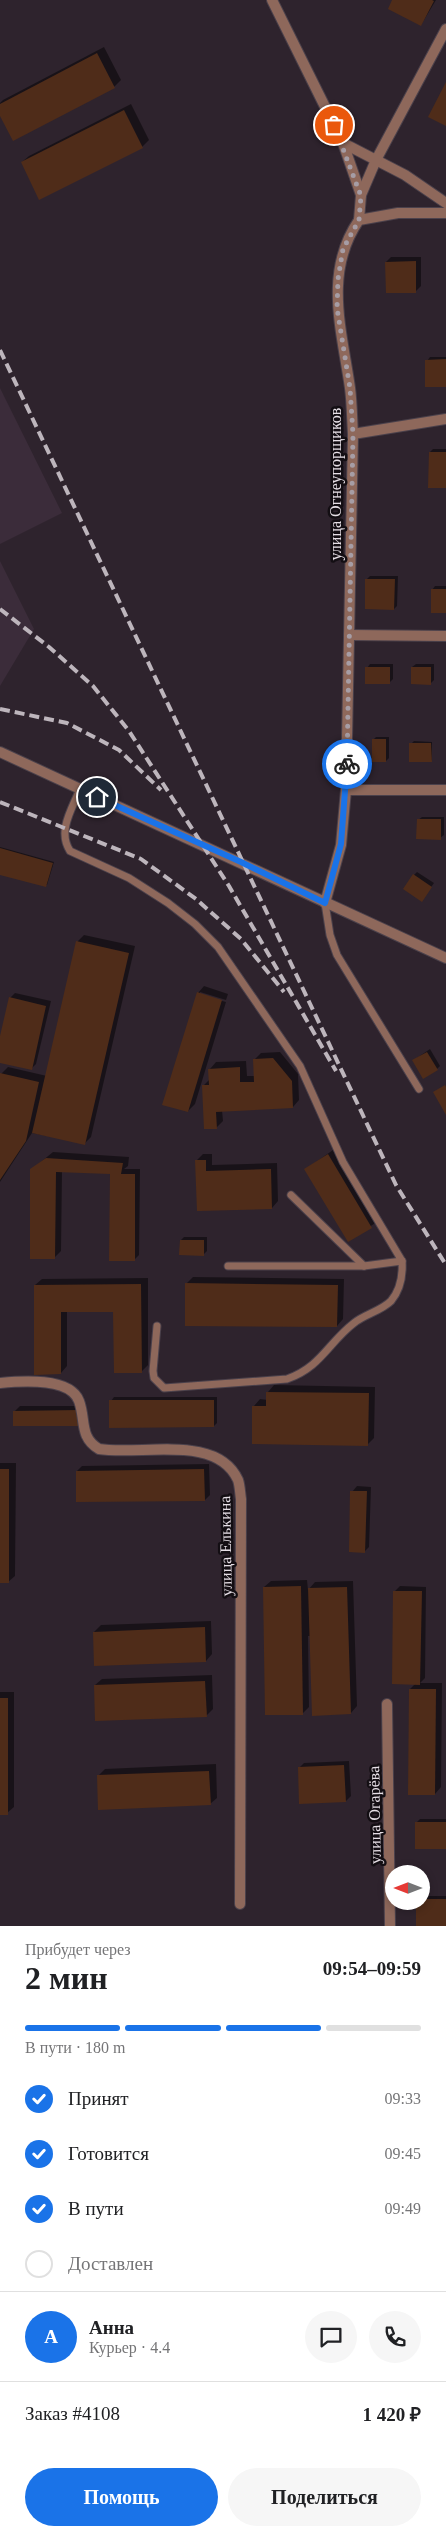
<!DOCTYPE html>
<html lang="ru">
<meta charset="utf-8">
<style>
body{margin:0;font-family:Georgia,serif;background:#f6f6f6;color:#202124;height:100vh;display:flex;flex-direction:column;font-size:19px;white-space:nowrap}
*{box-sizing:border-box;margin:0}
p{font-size:16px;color:#757577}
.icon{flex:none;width:28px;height:28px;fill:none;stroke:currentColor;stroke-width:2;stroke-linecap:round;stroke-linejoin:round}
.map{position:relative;height:1926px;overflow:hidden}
.details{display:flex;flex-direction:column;background:#fff;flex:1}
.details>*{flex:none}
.needle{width:32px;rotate:270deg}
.controls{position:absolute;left:385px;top:1865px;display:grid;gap:10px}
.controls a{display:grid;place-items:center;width:45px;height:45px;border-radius:50%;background:#fff;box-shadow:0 2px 8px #0003;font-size:25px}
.pin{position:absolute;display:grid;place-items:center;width:42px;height:42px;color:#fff;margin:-21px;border:2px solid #fff;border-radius:50%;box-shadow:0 1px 5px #0007}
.courier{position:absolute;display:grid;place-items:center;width:50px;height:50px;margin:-25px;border:4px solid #1a73e8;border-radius:50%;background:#fff;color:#222;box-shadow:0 1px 6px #0007}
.head em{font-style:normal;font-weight:600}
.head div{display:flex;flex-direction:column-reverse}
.head{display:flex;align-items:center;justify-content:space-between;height:85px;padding:0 25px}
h1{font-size:32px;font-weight:600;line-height:38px}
.bar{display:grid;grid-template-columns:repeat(4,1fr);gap:8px 5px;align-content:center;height:60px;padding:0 25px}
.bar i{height:6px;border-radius:4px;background:#e0e0e0}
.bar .selected{background:#1a73e8}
.bar p{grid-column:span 4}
.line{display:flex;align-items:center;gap:12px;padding:0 25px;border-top:1px solid #e0e0e0}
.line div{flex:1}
.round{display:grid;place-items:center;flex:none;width:52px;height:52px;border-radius:26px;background:#f6f6f6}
ol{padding:0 25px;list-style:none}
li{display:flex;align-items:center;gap:15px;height:55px}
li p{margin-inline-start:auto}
li .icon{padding:5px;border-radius:50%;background:#1a73e8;color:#fff;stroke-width:4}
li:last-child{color:#757577}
li i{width:28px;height:28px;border:2px solid #e0e0e0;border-radius:50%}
.action{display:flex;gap:10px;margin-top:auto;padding:10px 25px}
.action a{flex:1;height:58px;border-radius:30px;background:#1a73e8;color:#fff;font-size:20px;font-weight:600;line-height:58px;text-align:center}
.action a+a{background:#f6f6f6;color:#202124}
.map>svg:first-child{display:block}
</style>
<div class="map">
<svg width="446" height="1926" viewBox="0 0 446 1926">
<rect width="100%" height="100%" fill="#2e232d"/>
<g fill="#3b2c3a">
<polygon points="0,388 62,513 0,544"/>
<polygon points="0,561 34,629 0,686"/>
</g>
<g fill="#0007">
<polygon points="394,0 436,0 421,25"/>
<polygon points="104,47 121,80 114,87 0,113 0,103 3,100"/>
<polygon points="131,104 149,140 142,147 40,198 22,162 29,156"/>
<polygon points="391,257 421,257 421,286 416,291 386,262"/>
<polygon points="430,357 446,357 446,386 427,361"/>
<polygon points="433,449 446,449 446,487 430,452"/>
<polygon points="370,576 398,576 397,606 394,609 366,580"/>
<polygon points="435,586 446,586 446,612 432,590"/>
<polygon points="370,664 393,664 393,679 390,682 367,668"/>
<polygon points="416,664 434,664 434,680 431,683 412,667"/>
<polygon points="376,737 389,737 389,758 386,761 373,740"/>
<polygon points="414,741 432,742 432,761 411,744"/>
<polygon points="422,817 444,817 444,835 440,838 418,820"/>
<polygon points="0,847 54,862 47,885 0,873"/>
<polygon points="417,872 434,883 422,900 414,875"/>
<polygon points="84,935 135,946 91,1137 85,1143 32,1133 0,1182 1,1074 8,1067 47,1076 78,941"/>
<polygon points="204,986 228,994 226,1000 200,992 200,995 226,1002 195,1104 188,1111 198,993"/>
<polygon points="15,993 51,1001 36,1064 31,1069 0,1062 0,1042 10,998"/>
<polygon points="430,1049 440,1066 437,1069 414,1060"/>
<polygon points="280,1052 298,1074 299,1100 293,1107 222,1110 223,1121 216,1128 203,1086 210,1079 210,1069 216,1062 246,1061 247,1076 255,1076 254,1060 261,1053"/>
<polygon points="333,1150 377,1222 349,1240 306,1169"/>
<polygon points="53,1152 129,1157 128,1166 124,1169 140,1169 139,1255 134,1260 111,1172 62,1171 61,1251 55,1257 31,1170"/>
<polygon points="203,1154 212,1154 212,1165 277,1163 278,1201 272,1208 198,1210 196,1161"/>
<polygon points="184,1237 207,1237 207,1251 203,1255 181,1240"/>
<polygon points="193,1277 344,1279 343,1319 337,1326 186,1284"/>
<polygon points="148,1278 148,1365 142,1371 114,1310 67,1311 67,1366 61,1373 35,1285 42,1279"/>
<polygon points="274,1385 375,1387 374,1438 367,1445 254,1406 260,1399 268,1400 268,1392"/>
<polygon points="114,1397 217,1397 217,1423 214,1426 111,1401"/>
<polygon points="20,1406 84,1406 78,1425 15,1411"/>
<polygon points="0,1463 16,1463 15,1576 8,1582 0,1582"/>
<polygon points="209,1464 210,1495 205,1500 77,1471 82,1466"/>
<polygon points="357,1486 371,1487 369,1547 364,1552 352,1492"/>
<polygon points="307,1580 308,1590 315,1582 353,1581 357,1706 351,1713 310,1636 308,1636 309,1707 302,1714 264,1587 271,1581"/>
<polygon points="400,1586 426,1587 425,1678 420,1683 442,1683 441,1787 435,1794 410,1689 416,1683 395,1591"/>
<polygon points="211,1621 212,1654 206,1661 94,1632 101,1625"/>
<polygon points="212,1675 213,1709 206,1716 95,1685 102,1679"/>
<polygon points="0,1692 14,1692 14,1807 7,1813 0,1813"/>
<polygon points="349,1761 351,1796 346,1801 299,1768 304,1763"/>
<polygon points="216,1764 217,1798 210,1804 98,1776 105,1769"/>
<polygon points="420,1819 446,1819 446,1848 417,1822"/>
<polygon points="421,1896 446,1896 446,1926 417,1926"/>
</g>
<g fill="#4f2c19">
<polygon points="392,0 432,0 434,1 421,26 388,9"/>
<polygon points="97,53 115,88 13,141 0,116 0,104"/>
<polygon points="446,82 446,126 428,117"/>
<polygon points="124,110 143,148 39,200 21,162"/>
<polygon points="416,261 416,293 386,293 385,262"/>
<polygon points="446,359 446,387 425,387 425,360"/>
<polygon points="429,452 446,452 446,488 428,488"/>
<polygon points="365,579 395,579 394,610 365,609"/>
<rect x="431" y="589" width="15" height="24"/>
<rect x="365" y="667" width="25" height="17"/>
<polygon points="411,667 431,667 431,685 411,684"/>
<rect x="372" y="739" width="14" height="23"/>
<polygon points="409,743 431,743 432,762 409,762"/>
<polygon points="417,819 441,819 441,840 416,839"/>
<polygon points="0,848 53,863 46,887 0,875"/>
<polygon points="413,874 432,887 422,902 403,889"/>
<polygon points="76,941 129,953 85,1145 32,1133"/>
<polygon points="197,992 222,1000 188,1112 162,1105"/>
<polygon points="9,997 46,1006 32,1070 0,1063 0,1036"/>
<polygon points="427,1052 438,1070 423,1079 412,1060"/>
<polygon points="273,1058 292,1081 293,1108 216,1112 217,1129 204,1129 202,1085 209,1085 208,1069 240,1067 240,1082 254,1082 253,1059"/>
<polygon points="0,1073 39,1082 26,1141 0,1180"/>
<polygon points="445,1085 446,1087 446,1115 433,1092"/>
<polygon points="328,1154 372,1228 348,1242 304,1169"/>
<polygon points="46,1158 123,1163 121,1174 135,1174 135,1261 109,1261 110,1174 56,1172 55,1259 30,1259 30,1169"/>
<polygon points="195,1160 206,1160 206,1171 271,1169 272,1209 197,1211"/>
<polygon points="180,1240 204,1240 204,1256 179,1255"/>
<polygon points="185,1283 338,1285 337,1327 185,1326"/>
<polygon points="141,1284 142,1373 114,1373 113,1312 61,1312 61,1374 34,1375 34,1285"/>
<polygon points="266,1392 369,1393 368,1446 252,1444 252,1406 266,1406"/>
<polygon points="109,1400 214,1400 214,1427 109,1428"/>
<polygon points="79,1410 79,1426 13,1426 13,1411"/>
<rect x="0" y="1469" width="9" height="114"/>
<polygon points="204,1469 205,1501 76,1502 76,1471"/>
<polygon points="350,1491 367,1491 365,1553 349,1552"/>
<polygon points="301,1586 303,1715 265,1715 263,1587"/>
<polygon points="347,1587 351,1714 312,1716 308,1588"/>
<polygon points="393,1591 422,1591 420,1685 392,1684"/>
<polygon points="205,1627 206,1662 94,1666 93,1632"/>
<polygon points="205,1681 207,1717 95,1721 94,1685"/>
<polygon points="409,1689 436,1689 435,1795 408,1795"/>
<rect x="0" y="1698" width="8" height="117"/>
<polygon points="344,1765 346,1802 299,1804 298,1767"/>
<polygon points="209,1771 211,1805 98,1810 97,1775"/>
<rect x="415" y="1822" width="31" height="27"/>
<polygon points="421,1899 446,1899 446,1926 416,1926 416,1901 421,1901"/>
</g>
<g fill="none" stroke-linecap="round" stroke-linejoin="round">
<g stroke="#4b414b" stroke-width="9">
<g id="service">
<path d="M80,789c-8,20 -23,42 -10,62l59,27 39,25 27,21 23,23 82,119 43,96 59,99 -38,5h-136"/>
<polyline points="325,903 330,935 337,955 419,1089"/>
<polyline points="291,1195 364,1266"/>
<path d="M157,1326l-4,45 1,7 10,10 123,-9c34,-12 41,-36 67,-56 11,-9 27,-12 37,-22 10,-12 12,-25 11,-40"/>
</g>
</g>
<g stroke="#4b414b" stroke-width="12">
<g id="minor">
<polyline points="272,0 343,143 361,195"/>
<polyline points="343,143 405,175 446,203"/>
<polyline points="359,220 361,195 376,160 446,29"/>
<polyline points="353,434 446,419"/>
<polyline points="349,635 446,636"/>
<polyline points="346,790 446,790"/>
<path d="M0,1383c21,-2 70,-6 79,18 7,19 0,36 20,48 41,7 118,-16 139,31 2,6 2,13 3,19l-1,405"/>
<polyline points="387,1704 390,1926"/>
</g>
</g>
<g stroke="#4b414b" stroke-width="12">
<g id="tertiary">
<polyline points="0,752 446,958"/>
<path d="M325,903l16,-58 5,-55 7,-356c-1,-15 -1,-31 -3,-46 -8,-57 -27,-116 9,-168l39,-7h48"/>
</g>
</g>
<use href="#service" stroke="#8e685b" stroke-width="7"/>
<use href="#minor" stroke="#8e685b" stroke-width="10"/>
<use href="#tertiary" stroke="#8e685b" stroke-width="10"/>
<g stroke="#bdb5bc" stroke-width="4" stroke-dasharray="10 5" stroke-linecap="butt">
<polyline points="0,350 396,1185 446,1265"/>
<polyline points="0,609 49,647 93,686 129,731 229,886 336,1071"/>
<polyline points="0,709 67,723 119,750 161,790"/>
<polyline points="0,802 141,859 196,899 241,939 284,992"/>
</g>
</g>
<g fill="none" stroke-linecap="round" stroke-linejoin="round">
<polyline stroke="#a69da5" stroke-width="5" stroke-dasharray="0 9" points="334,125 361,196 359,220 343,249 338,279 337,308 350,388 353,434 347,764"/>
<polyline stroke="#1a73e8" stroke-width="6" points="97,797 241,862 325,903 341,844 347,764"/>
</g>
<g text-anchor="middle" stroke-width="5" stroke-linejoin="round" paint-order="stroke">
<g font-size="16" fill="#e6dfe6" stroke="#130e13">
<text transform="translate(335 484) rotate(-90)" y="6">улица Огнеупорщиков</text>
<text transform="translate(225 1546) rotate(-91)" y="6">улица Елькина</text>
<text transform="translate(374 1815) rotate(-91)" y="6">улица Огарёва</text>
</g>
</g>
</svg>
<div class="controls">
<a><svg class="needle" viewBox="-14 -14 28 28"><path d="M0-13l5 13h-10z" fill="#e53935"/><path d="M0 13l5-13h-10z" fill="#757577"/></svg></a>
</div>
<div class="pin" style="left:334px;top:125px;background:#ea580c"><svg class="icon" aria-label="bag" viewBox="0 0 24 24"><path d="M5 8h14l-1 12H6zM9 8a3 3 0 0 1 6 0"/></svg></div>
<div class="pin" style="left:97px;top:797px;background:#1f2937"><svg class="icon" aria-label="home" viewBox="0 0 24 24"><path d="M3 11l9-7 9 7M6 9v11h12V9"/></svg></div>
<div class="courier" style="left:347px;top:764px"><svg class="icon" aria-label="bike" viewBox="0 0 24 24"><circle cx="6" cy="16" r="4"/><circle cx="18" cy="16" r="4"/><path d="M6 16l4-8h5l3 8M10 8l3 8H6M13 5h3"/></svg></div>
</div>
<section class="details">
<div class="head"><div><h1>2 мин</h1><p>Прибудет через</p></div><em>09:54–09:59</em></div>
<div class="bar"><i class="selected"></i><i class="selected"></i><i class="selected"></i><i></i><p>В пути · 180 m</p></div>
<ol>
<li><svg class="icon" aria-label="check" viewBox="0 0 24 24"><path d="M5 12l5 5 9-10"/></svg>Принят<p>09:33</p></li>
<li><svg class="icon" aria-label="check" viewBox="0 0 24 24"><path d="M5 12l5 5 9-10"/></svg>Готовится<p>09:45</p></li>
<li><svg class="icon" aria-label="check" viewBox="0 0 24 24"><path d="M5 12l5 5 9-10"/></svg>В пути<p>09:49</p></li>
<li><i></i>Доставлен</li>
</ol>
<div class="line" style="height:90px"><b class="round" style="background:#1a73e8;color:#fff">А</b><div><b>Анна</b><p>Курьер · 4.4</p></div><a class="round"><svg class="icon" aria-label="chat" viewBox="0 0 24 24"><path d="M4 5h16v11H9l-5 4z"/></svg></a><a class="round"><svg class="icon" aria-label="phone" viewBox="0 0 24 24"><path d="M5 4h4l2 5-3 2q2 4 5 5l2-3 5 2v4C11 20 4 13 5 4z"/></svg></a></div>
<div class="line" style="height:65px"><div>Заказ #4108</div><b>1 420 ₽</b></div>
<div class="action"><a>Помощь</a><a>Поделиться</a></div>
</section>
